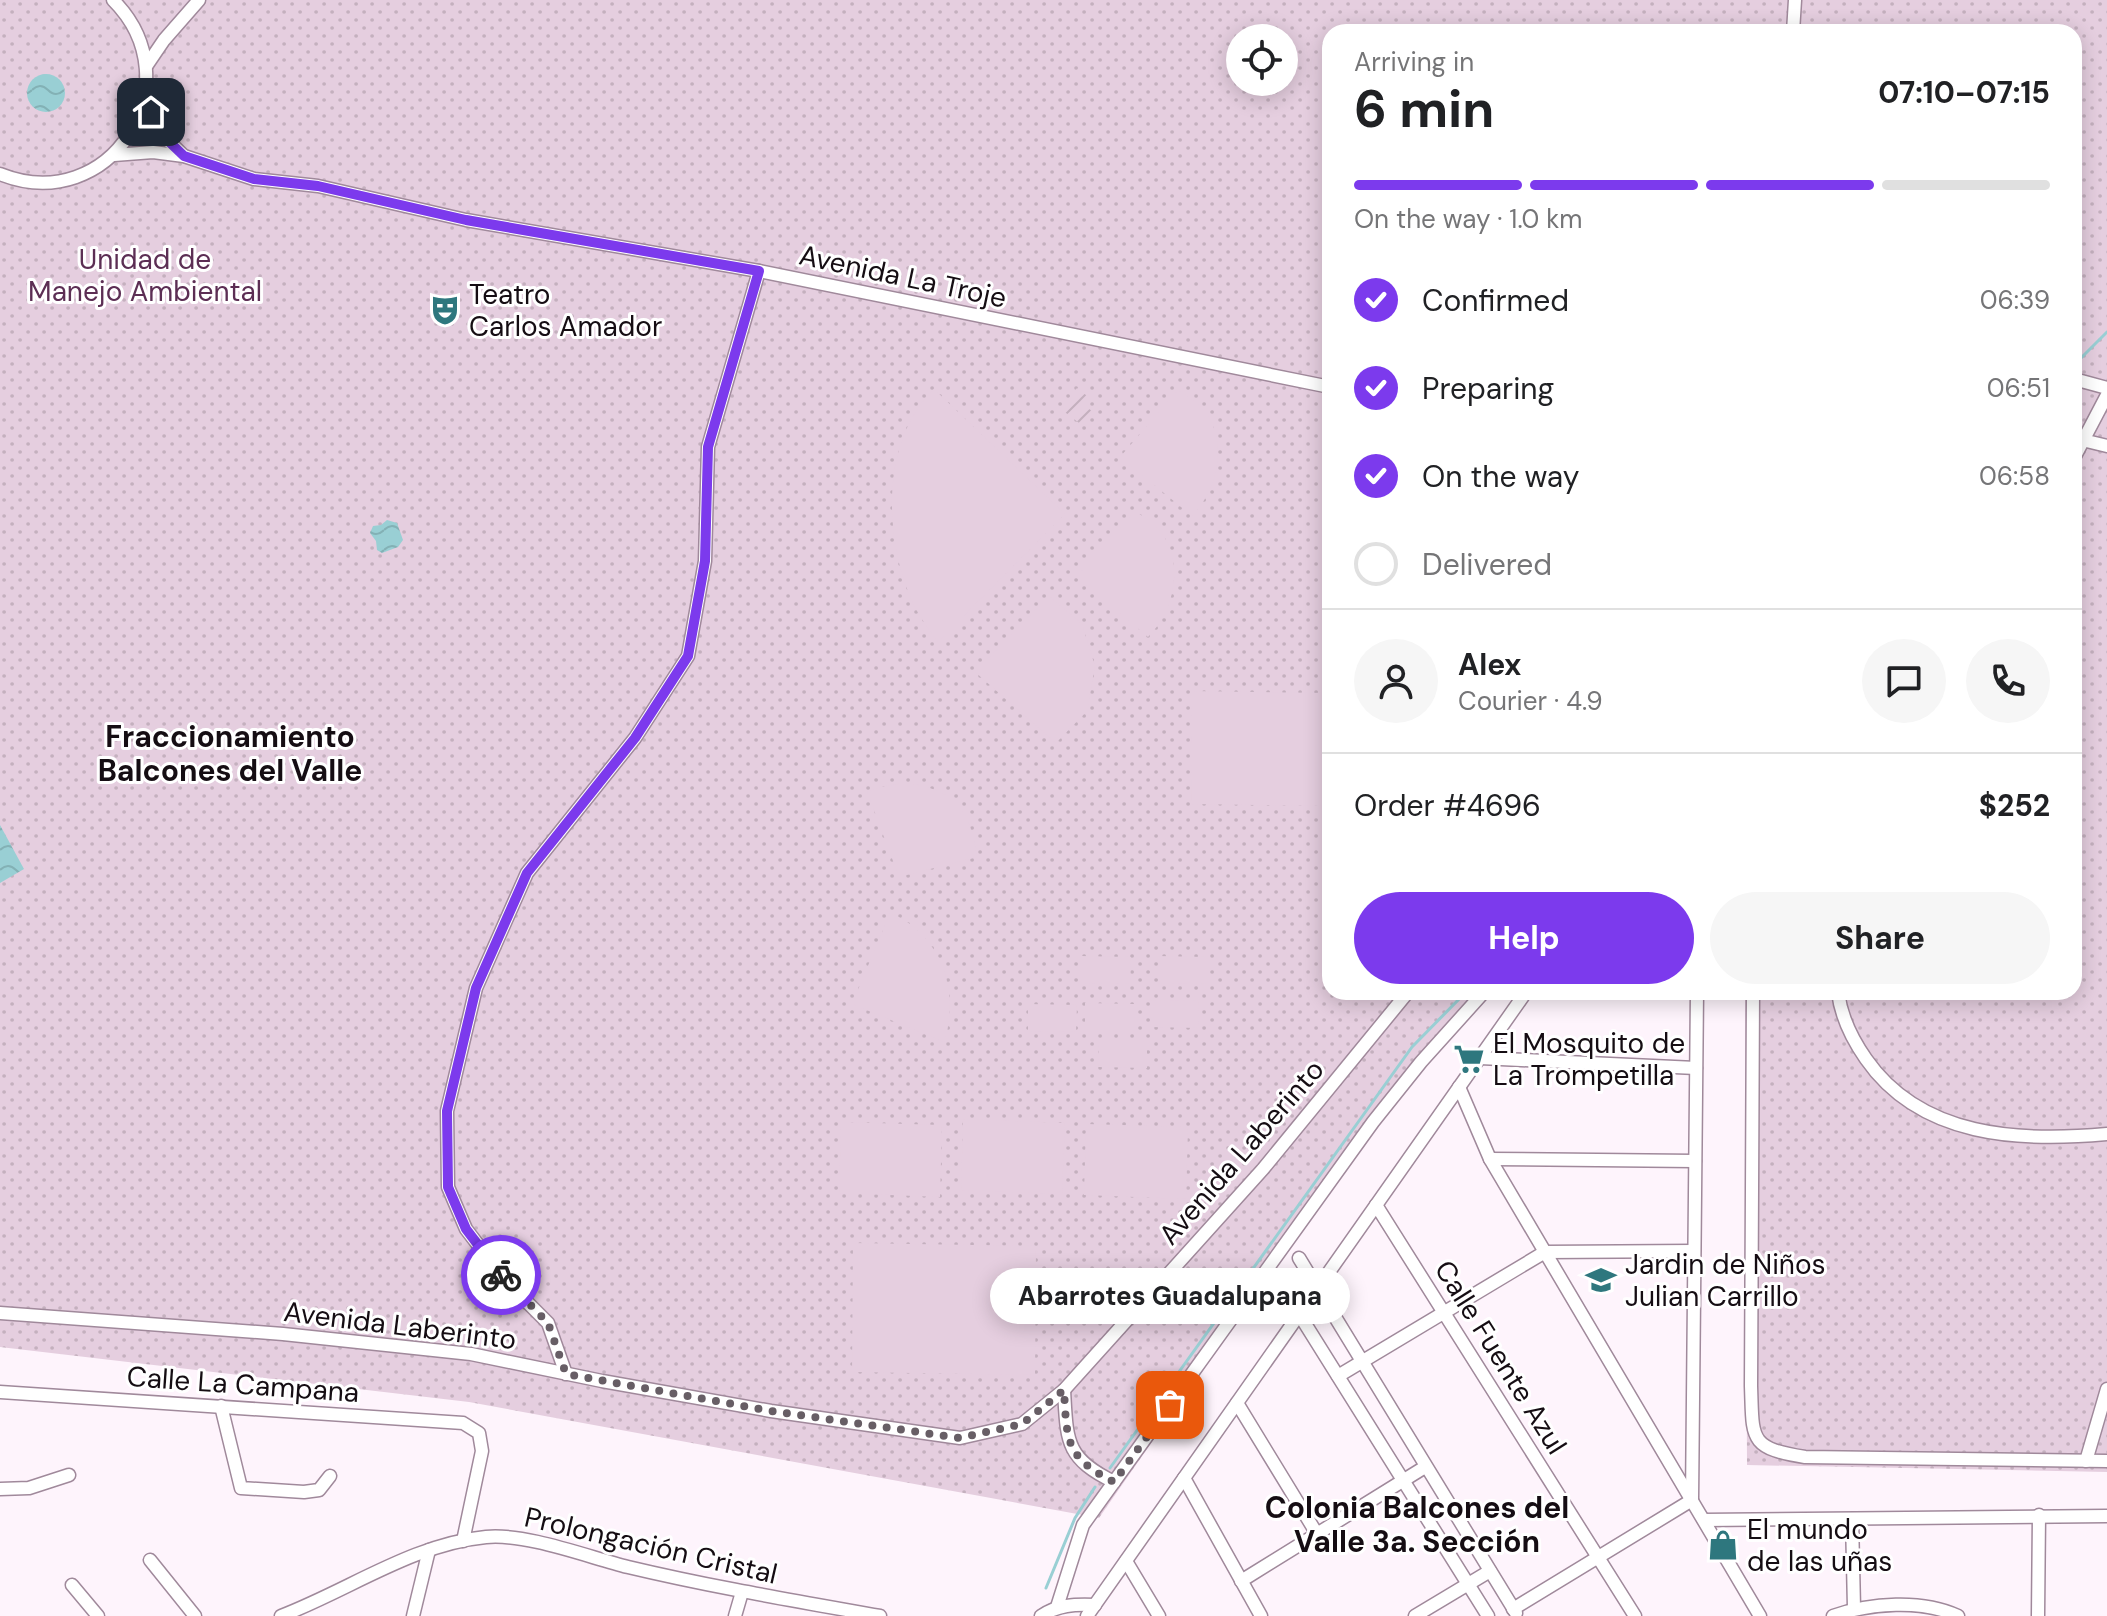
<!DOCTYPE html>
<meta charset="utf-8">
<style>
body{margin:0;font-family:"DM Sans",sans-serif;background:#f6f6f6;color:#202124;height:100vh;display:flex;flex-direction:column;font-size:30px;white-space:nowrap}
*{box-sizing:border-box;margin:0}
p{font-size:26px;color:#757577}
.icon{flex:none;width:44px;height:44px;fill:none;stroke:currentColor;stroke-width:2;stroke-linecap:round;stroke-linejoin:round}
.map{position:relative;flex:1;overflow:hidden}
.sheet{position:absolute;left:1322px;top:24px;width:760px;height:976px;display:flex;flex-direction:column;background:#fff;border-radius:24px;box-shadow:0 4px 20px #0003}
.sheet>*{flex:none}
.fabs{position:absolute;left:1226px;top:24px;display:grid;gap:16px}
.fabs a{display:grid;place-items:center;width:72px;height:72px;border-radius:50%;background:#fff;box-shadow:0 4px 20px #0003;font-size:40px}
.pin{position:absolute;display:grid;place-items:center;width:68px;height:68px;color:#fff;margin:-34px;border-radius:16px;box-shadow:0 4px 12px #0006}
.courier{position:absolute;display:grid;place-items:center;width:80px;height:80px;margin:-40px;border:6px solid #7c3aed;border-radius:50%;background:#fff;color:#222;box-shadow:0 2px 10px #0007}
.bubble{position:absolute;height:56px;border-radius:28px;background:#fff;box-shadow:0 4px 20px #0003;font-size:26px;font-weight:700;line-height:56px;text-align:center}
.summary em{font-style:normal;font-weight:700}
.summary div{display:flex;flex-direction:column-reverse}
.summary{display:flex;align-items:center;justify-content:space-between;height:136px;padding:0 32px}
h1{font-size:52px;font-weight:700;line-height:60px}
.bar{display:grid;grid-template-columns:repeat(4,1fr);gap:12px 8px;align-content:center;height:96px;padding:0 32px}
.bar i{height:10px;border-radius:6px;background:#e0e0e0}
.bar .current{background:#7c3aed}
.bar p{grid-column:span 4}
.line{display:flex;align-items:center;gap:20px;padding:0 32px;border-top:2px solid #e0e0e0}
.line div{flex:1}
.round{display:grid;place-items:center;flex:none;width:84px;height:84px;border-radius:42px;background:#f6f6f6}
ol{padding:0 32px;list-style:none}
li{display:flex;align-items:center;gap:24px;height:88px}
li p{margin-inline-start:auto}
li .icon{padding:8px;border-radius:50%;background:#7c3aed;color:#fff;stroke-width:4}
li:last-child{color:#757577}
li i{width:44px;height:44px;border:4px solid #e0e0e0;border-radius:50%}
.cta{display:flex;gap:16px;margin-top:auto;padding:16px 32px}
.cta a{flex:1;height:92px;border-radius:48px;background:#7c3aed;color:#fff;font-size:32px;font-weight:700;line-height:92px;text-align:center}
.cta a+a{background:#f6f6f6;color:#202124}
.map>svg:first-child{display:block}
</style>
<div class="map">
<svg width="2107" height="1616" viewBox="0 0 2107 1616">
<defs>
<pattern id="park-dots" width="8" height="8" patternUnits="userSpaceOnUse" patternTransform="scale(2)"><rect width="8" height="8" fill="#e5cedf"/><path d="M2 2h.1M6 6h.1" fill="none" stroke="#c4b0be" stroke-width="1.8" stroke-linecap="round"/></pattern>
<pattern id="garden-furrows" width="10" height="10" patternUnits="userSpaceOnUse" patternTransform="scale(2)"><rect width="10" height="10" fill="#e5cedf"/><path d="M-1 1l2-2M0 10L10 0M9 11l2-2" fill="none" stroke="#c4b0be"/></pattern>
<pattern id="water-waves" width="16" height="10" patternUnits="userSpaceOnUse" patternTransform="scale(2)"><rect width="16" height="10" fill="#99cfd4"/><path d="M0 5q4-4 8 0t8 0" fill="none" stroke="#83b1b5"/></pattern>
</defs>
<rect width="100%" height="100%" fill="#fef4fc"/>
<path fill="url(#park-dots)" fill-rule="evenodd" d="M0,0h2107v1472l-360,-7 -2,-473h329v-960h-744v960h164l-76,79 -94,124 -225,323 -630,-116 -469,-55zM1240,38h44v44h-44z"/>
<polygon fill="url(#garden-furrows)" points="1077,388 1088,397 1083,404 1093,412 1083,426 1061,409"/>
<g fill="#e5cedf">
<path d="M934,389l131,125 -127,128c-11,-15 -22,-30 -29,-48 -25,-62 -27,-155 25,-205z"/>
<path d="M1178,390c9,6 19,12 26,20 25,31 14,80 -12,106l-72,-59z"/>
<path d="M1135,511c9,6 18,11 25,20 25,30 15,80 -12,106l-72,-60z"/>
<polygon points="1049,596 1082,624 1095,666 1087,711 1056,743 975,672"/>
<polygon points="1192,691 1330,693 1330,806 1191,804"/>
<path d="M905,783c50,6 65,26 72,74l-78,20 -32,-85 18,-6z"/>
<path d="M890,913c51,20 71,80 54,129l-92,-38z"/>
<polygon points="1082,956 1131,957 1130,984 1082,983"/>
<polygon points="1158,956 1207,957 1207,984 1158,983"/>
<polygon points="1150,1000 1199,1001 1198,1028 1150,1027"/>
<polygon points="1085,1003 1134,1004 1134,1030 1085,1030"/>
<polygon points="1028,1004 1077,1005 1076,1032 1028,1031"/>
<polygon points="1099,1041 1147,1041 1147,1068 1098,1067"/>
<polygon points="963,1119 1065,1123 1062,1194 961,1190"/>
<polygon points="841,1122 942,1125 940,1197 839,1193"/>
<polygon points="1086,1124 1188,1127 1186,1199 1084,1195"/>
<polygon points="853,1243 1036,1246 1035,1375 852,1372"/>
</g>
<g fill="url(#water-waves)">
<circle cx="46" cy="93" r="19"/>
<polygon points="387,520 397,523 403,540 398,547 382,553 377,550 376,541 370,533 373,526 381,525"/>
<polygon points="0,825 24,869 0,883"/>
</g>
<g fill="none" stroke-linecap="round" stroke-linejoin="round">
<g stroke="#99cfd4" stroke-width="3">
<polyline points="2080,359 2107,332"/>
<polyline points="1110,1468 1412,1047 1466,992"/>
<polyline points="1046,1588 1075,1518 1095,1487"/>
</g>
<g stroke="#a0899b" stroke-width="15">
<g id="minor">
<polyline points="1793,32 1795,0"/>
<polyline points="147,65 164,40 199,0"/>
<polyline points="146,95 160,133 184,156"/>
<polyline points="114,155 153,152 184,156 254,179 318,186 466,220 759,271 1330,387"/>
<path d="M0,174c110,44 196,-91 113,-174"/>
<polyline points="2074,379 2107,388"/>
<polyline points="2074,438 2107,446"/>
<polyline points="2074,458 2107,395"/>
<path d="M1753,992l-2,394c2,53 -3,62 54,71l302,4"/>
<path d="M1838,992c3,25 14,47 28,67 55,79 154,83 241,75"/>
<polyline points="1480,1058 1696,1068"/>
<polyline points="1459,1087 1490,1159 1760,1616"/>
<polyline points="1490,1159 1695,1161"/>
<polyline points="1376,1205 1635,1616"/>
<polyline points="1299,1258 1516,1613"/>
<polyline points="1283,1280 1299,1314 1488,1616"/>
<polyline points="0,1313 283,1334 471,1354 602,1381 771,1411 960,1438 1022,1424 1064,1390 1263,1169 1408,992"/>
<polyline points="566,1374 548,1323 505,1280 466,1229 448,1187 447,1111 476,988 527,873 635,738 688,656 705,561 708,447 759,271"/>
<polyline points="1338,1376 1545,1252 1694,1251"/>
<path d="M1064,1390c3,51 1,68 50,92"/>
<polyline points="0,1392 463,1423 479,1433 482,1451 463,1541"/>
<polyline points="1237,1403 1317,1534"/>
<polyline points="221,1406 241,1488 304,1492 319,1490 330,1476"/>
<polyline points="2086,1461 2107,1389"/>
<polyline points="1184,1478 1261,1616"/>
<polyline points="0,1489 29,1488 69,1475"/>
<polyline points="1852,1519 1854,1608"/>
<polyline points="1704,1520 2107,1516"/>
<polyline points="150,1560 195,1616"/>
<polyline points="1126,1561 1159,1616"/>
<polyline points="1241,1581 1425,1467"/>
<polyline points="72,1585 98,1616"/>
<polyline points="1057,1607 1083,1525 1373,1122 1421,1062 1484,992"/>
<polyline points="1513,1609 1692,1500 1697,992"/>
<path d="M281,1616c68,-26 132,-72 205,-79 40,-4 102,20 142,30 84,20 168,34 252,49"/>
<polyline points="413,1616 429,1550"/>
<polyline points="735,1616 742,1592"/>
<path d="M1041,1616c17,-11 33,-12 54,-11"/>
<polyline points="1087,1616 1526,992"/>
<polyline points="1415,1616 1490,1571"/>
<path d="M1833,1616c37,-13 89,-17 125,0"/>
<polyline points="2038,1616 2039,1515"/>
</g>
</g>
<use href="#minor" stroke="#fff" stroke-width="12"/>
</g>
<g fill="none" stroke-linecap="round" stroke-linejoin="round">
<path stroke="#675e65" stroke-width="8" stroke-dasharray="0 14.4" d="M501,1275l47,48 18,51 205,37 189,27 62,-14 42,-34c3,51 1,67 50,92l56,-77"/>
<polyline stroke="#7c3aed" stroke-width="10" points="151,112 160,133 184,156 254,179 318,186 466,220 759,271 708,447 705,561 688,656 635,738 527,873 476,988 447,1111 448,1187 466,1229 501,1275"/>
</g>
<defs>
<g id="theatre-bare" transform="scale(2.4)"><path d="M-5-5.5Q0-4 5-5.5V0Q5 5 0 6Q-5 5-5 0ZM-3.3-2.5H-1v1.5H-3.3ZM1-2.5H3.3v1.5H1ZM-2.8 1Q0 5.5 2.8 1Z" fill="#2e777e" stroke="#fff" stroke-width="2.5" paint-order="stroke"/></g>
<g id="supermarket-bare" transform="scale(2.4)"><path d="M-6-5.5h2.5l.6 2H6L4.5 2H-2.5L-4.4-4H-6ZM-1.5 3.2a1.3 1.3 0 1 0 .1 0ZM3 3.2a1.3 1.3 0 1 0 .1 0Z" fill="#2e777e" stroke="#fff" stroke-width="2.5" paint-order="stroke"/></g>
<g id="school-bare" transform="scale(2.4)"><path d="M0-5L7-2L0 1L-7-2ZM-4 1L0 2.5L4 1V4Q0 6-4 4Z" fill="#2e777e" stroke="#fff" stroke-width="2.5" paint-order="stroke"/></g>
<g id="shop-bare" transform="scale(2.4)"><path d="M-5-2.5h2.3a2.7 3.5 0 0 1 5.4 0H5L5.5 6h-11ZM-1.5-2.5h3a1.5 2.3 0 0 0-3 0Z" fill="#2e777e" stroke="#fff" stroke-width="2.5" paint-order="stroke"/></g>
</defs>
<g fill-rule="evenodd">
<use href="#theatre-bare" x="445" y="310"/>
<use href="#supermarket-bare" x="1469" y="1059"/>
<use href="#school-bare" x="1601" y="1280"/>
<use href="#shop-bare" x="1723" y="1545"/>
</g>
<g text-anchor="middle" stroke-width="6" stroke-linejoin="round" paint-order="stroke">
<g font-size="28" fill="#5c2e54" stroke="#fff">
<text x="145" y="269">Unidad de<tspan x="145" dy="32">Manejo Ambiental</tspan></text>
</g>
<g font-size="28" fill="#150d13" stroke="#fff">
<text transform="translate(903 276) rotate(12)" y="10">Avenida La Troje</text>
<text transform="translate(1241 1152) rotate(-49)" y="10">Avenida Laberinto</text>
<text transform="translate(400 1325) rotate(7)" y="10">Avenida Laberinto</text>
<text transform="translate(1501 1357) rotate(58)" y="10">Calle Fuente Azul</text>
<text transform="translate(243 1384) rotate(4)" y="10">Calle La Campana</text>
<text transform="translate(651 1545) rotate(13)" y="10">Prolongación Cristal</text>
</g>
<g font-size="28" fill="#150d13" stroke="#fff" text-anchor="start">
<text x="469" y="304">Teatro<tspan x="469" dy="32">Carlos Amador</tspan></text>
<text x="1493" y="1053">El Mosquito de<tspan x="1493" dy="32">La Trompetilla</tspan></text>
<text x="1625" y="1274">Jardin de Niños<tspan x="1625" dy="32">Julian Carrillo</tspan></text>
<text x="1747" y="1539">El mundo<tspan x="1747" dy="32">de las uñas</tspan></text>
</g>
<g font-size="30" font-weight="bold" fill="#150d13" stroke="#fff">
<text x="230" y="747">Fraccionamiento<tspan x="230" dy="34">Balcones del Valle</tspan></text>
<text x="1417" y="1518">Colonia Balcones del<tspan x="1417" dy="34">Valle 3a. Sección</tspan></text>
</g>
</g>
</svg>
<div class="fabs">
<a><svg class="icon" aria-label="locate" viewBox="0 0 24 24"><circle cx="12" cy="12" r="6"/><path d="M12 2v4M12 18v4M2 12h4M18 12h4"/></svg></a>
</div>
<div class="pin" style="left:1170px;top:1405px;background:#ea580c"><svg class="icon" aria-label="bag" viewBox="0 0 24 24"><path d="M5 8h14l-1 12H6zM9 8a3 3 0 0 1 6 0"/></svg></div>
<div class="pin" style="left:151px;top:112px;background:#1f2937"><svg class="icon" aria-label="home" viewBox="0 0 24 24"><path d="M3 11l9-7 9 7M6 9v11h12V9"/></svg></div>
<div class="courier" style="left:501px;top:1275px"><svg class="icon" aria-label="bike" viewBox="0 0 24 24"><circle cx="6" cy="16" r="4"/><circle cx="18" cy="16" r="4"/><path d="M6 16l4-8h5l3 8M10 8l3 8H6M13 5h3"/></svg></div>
<div class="bubble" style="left:990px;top:1268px;width:360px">Abarrotes Guadalupana</div>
<section class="sheet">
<div class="summary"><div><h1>6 min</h1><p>Arriving in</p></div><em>07:10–07:15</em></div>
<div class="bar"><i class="current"></i><i class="current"></i><i class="current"></i><i></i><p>On the way · 1.0 km</p></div>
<ol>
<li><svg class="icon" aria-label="check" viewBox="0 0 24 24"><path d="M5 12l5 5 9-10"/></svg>Confirmed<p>06:39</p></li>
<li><svg class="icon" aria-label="check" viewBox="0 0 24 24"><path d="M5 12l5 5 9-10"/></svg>Preparing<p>06:51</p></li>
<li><svg class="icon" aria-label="check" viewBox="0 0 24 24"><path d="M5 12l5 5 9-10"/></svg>On the way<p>06:58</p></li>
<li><i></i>Delivered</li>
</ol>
<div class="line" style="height:144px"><a class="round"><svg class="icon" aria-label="person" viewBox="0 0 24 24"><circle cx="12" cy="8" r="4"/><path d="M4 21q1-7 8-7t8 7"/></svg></a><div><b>Alex</b><p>Courier · 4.9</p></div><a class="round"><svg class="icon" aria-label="chat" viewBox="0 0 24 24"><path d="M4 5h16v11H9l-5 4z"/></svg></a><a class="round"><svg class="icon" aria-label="phone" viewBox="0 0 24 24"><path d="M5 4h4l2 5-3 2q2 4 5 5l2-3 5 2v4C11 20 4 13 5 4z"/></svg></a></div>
<div class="line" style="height:104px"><div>Order #4696</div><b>$252</b></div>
<div class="cta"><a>Help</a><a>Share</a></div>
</section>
</div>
